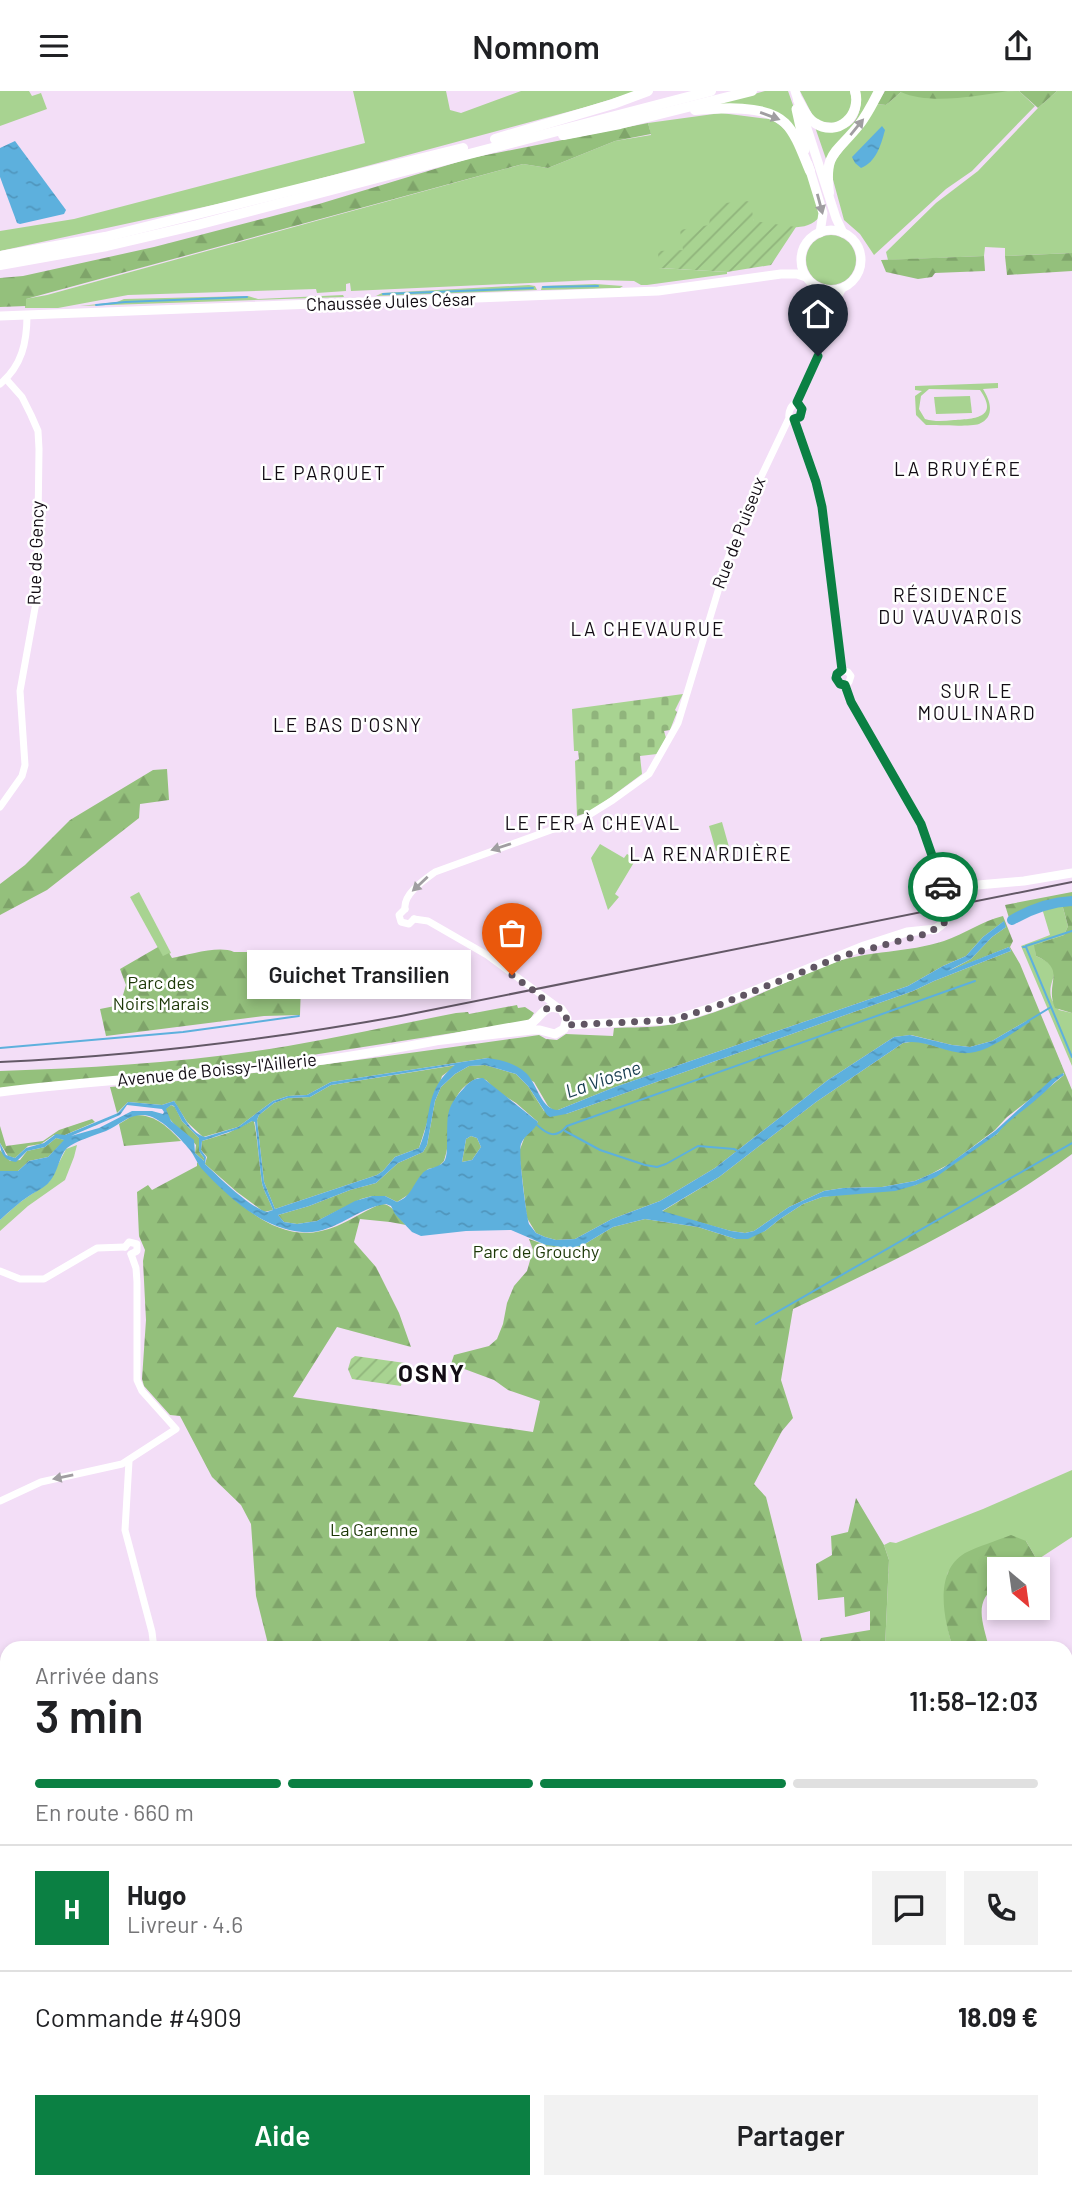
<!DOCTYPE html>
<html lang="fr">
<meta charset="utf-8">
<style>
body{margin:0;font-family:Barlow,sans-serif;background:#f2f2f2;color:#202124;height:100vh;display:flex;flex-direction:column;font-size:26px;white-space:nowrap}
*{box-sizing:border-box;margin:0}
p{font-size:23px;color:#757577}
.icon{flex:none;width:38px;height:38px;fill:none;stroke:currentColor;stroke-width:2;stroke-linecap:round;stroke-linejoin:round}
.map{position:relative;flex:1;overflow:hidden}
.details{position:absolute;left:0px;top:1550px;width:1073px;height:548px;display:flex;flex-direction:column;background:#fff;border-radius:21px 21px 0 0;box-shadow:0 4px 10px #0003}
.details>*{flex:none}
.needle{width:46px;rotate:151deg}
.tools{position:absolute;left:987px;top:1466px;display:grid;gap:14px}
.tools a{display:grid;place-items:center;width:63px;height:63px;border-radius:0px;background:#fff;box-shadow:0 4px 10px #0003;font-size:35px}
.pin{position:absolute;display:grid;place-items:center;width:60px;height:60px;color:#fff;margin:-72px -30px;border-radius:50% 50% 50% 0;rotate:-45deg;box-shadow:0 0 7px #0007}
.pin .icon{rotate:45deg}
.courier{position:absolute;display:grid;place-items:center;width:70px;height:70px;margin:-35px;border:5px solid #0b8043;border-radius:50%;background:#fff;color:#222;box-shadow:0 2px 9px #0007}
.bubble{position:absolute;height:49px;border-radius:0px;background:#fff;box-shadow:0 4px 10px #0003;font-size:23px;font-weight:600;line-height:49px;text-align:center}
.overview em{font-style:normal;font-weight:600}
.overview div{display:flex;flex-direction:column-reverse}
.overview{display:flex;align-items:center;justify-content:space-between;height:119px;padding:0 35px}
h1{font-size:46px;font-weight:600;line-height:52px}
.bar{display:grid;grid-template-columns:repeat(4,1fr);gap:10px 7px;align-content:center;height:84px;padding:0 35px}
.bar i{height:9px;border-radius:5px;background:#e0e0e0}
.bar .current{background:#0b8043}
.bar p{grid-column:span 4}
.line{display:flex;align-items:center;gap:18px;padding:0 35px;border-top:2px solid #e0e0e0}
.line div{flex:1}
.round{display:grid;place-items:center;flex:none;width:74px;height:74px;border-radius:0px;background:#f2f2f2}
.action{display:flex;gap:14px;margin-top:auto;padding:14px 35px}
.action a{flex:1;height:80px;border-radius:0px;background:#0b8043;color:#fff;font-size:28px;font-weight:600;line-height:80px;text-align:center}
.action a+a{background:#f2f2f2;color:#202124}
header{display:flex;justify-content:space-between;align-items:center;height:91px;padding:0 35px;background:#fff;font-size:32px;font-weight:600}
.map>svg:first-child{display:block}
</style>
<header><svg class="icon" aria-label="menu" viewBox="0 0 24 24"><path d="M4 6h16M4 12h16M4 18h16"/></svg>Nomnom<svg class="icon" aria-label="share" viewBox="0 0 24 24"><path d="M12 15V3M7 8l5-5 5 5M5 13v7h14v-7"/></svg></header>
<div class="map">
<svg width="1072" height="2097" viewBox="0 0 1072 2097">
<defs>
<pattern id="forest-firs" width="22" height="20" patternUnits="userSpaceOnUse" patternTransform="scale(1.75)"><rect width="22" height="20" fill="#94c07c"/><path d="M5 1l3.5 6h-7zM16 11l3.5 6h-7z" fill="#7fa46a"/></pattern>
<pattern id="cemetery-stones" width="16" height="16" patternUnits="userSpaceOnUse" patternTransform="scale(1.75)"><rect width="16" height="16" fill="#a8d391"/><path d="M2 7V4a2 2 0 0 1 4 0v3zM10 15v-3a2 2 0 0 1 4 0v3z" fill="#90b47c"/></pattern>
<pattern id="garden-furrows" width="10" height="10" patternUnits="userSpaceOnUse" patternTransform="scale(1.75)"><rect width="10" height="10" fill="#a8d391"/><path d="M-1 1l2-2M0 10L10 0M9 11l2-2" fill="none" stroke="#90b47c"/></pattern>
<pattern id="water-ripples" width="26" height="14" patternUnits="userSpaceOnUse" patternTransform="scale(1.75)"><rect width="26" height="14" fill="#5db0dd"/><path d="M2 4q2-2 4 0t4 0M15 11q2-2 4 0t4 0" fill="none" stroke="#5096bd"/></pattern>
</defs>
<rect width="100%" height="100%" fill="#f3def7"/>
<g fill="#a8d391" fill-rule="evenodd">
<polygon points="0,0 29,0 32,5 41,2 47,18 0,35"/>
<polygon points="353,0 446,0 450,19 461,22 521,0 638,0 586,16 259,104 0,160 0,140 74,128 365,52"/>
<polygon points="765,0 788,0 794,17 798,42 783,27 711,15"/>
<polygon points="800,0 850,0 853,13 845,28 834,32 822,31 814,27"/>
<path d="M860,0h16l-14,26 -36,42 -11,-32c9,1 22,4 30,1 15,-5 17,-24 15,-37z"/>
<polygon points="1019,0 1035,15 972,80 946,98 874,164 860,143 844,129 832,85 834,71 840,63 877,13 886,14 901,1"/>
<polygon points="1057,0 1072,0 1072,162 1005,165 1005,157 985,156 984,165 888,169 886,161 936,112 978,80 1038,17"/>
<path d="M721,22l48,6c35,14 41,66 51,97 -13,19 -46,9 -66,7l-5,-22 -40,24 -25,25 -25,18 68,4v2l-80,11h-6l-7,-4 -39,-1 -244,11 -1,-8 -4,1v7l-29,2 -1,-4 -188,6 -70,13h-33v-9l22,-4 476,-131 25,4 67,-27 36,-6 -3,-12z"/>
<circle cx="831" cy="169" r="25"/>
<polygon points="595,193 623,195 620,197 541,199 542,195"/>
<polygon points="529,194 535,195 537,199 376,205 382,202"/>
<polygon points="343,204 344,206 80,215 117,211 124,208 248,205 258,208"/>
<path d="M998,292v5l-15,1c7,11 13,28 -4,35 -9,3 -41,1 -53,1l-10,-10 -1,-19 7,-5 -7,-1v-4zM929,298l51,1c19,27 -4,29 -26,30 -10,1 -19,2 -29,-1l-6,-10 2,-13z"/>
<polygon points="970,305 972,322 936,323 934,306"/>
<polygon points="722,731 729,756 716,760 709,735"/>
<polygon points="600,753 624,767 627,763 636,768 615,803 619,806 608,819 591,767"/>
<polygon points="139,801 171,862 163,866 130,806"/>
<path d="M1056,810l6,3 6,22 -4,9 -29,10 1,11c34,15 8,23 16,44 2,4 5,7 7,10l13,3v53l-51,-120 29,-11 -9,-30z"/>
<polygon points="77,1054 74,1066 65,1089 28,1115 0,1140 0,1129 19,1112 49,1091 66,1058"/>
<path d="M1072,1379v67l-35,23 -11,-19 -78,31c-5,28 -3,50 5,76h-27l-18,-4 -15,4h-8l4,-88 -5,-15 6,-3 6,1 87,-34z"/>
<polygon points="656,2091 712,2091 715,2097 661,2097"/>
</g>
<g fill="url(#forest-firs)">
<path d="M885,0h123c-31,5 -79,14 -107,1l-15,13 -9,-1z"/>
<polygon points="1019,0 1057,0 1038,17"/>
<polygon points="648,32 651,43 615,50 548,77 523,73 26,208 26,215 0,216 0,187 23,185 154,156 319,113 471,67"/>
<polygon points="1072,162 1072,180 1007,184 1005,165"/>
<polygon points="984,165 985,180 935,182 932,186 918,188 886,181 881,169"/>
<polygon points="167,678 169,709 140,713 139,727 47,799 0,824 0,793 25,774 70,729 153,679"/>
<path d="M1072,801v121l-17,-5c-11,-25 13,-38 -19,-52l-2,-11 30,-10 4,-9 -6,-22 -6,-3 -26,7 -21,10 -4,-13z"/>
<path d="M1003,825l10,25 -3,6 10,17 52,126v64c-85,63 -183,109 -279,155l-12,71 12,38 -11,13 -28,53 12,13 38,151h-535l-13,-52 -5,-72 -10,-19 -29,-28 -32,-61 -10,-1 -26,-29 -2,-7 4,-59 -3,-59 2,-11 -6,-14 -2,-44 11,-7 4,5 45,-24v-4c5,7 13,13 19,20 27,26 64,59 105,49 21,-4 40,-19 60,-27 11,-1 17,13 25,21l-16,-3 -30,-3 -6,23 22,25 23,46 12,34 -74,-20 -44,70 240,35 7,-31 -32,-11 -14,-10 -43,-16 3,-9 35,-9 8,-7 6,-15 4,-21 7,-17 13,-15 6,-21 -4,-11 17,6h37l30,-18 32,-8 53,8 38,12 29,-8 15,-12 23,-15 19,-7 94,-12 81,-51 7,-9 60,-50v-2l-57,44 -12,13 -44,33 -20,11 -16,7 -33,6 -39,1 -19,3 -35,16 -35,24 -9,2 -14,-2 -70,-19 58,-35 97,-75 87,-59 14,-2 36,10 38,-6 37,-25 -36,21 -22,6 -18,-2 -41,-10 -17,2 -66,43 -113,88 -55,33 -48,18 -37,20 -19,1 -11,-3 -9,-4 -9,-15 -8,-66 6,-16 13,-14 -22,-19 -18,-11 -12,-12 -8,-2c-37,16 -23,53 -34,83l-6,6 -10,2 -17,24 -14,9 -12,-6h-13l-11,3 -44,22 -20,3 -13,-2 -6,-7 31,-9 41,-16 26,-7 22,-20 25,-11 4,-7 8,-44 6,-14 14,-13 14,-8 16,-1 31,9 12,12 16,25 22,3 347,-123 21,-10 74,-29 3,-1 -2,-4 -62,25 24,-13 21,-22 14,-10 -3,-5 -20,15 -17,19 -23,10 -35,20 -293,101 -57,23h-5l-5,-4 -14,-24 -46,-24 -157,24 -24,13 -19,1 -15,5 -35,26 -35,10 -16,-15 -13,-21 -12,4 -34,-3 -11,11 -7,-26c144,-11 286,-32 429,-52l7,4 11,1 9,-6 47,2 1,-8c17,-1 37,0 54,-3 58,-11 111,-42 165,-62 36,-13 75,-10 111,-22 21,-7 38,-20 59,-25z"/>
<path d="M158,856l5,9 6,-3 3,5c16,-3 47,-13 62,-6h68l-2,63 -36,1 -158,20 -6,-27 20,-4 6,-20 -6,-16z"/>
<path d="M517,914l1,3 7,-1 9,6 -5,8 -255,40 -274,27v-17c96,-3 193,-9 288,-25 56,-10 112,-22 168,-33l12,-1 1,2z"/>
<polygon points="457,974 442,985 419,1057 395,1066 383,1080 377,1084 275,1118 264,1091 257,1029 259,1024 274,1012 288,1007 310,1006 331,994"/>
<path d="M171,1014l4,2 7,14 17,17v13l5,7v3l-9,-8 1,-8c-9,-13 -27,-20 -31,-36z"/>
<path d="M134,1024c21,-1 34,12 47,26l-57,5 -5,-22z"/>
<polygon points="92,1028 95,1031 65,1044 54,1044 41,1053 28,1055 15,1067 8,1065 0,1052 0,1035 6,1055 43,1050 59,1039"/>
<path d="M252,1030h2c4,21 5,41 8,62 2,9 8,18 11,27l-9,2 -27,-20 -32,-28 2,-7 -6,-7 1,-9 26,-8z"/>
<polygon points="471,1045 477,1047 481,1056 472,1069 462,1071 466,1048"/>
<polygon points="56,1047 65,1049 48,1066 29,1070 18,1080 0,1080 0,1059 10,1070 20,1069 27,1060 45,1056"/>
<polygon points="856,1407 884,1454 889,1469 885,1557 817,1557 821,1547 870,1539 870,1520 845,1526 844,1506 818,1509 816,1473 832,1464 831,1445 848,1441"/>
<path d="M1011,1444l15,6 11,19 -16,10h-22v14c-27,17 -16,38 -10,64h-36c-9,-28 -20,-76 12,-95 14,-7 31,-12 46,-18z"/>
<polygon points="712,2091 890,2091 893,2097 715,2097"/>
</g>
<polygon fill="url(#cemetery-stones)" points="683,603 675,619 677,621 670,639 664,640 666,647 657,663 640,665 642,683 592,720 577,725 575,670 579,668 578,660 574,660 572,618"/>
<g fill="url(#garden-furrows)">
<polygon points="750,110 754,130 796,136 771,174 727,181 659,177 658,160 683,159 680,139 709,134 712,113"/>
<polygon points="355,1265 405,1272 401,1295 352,1288 348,1278 351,1268"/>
</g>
<g fill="url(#water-ripples)" fill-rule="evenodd">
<path d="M882,35l3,4c-4,15 -9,32 -24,38l-6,-5 -3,-6z"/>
<polygon points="15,50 66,119 64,123 20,133 17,132 0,86 0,57"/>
<path d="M1004,830l2,6 -14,10 -21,22 -23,12 61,-24 2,4 -3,1 -74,29 -21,10 -347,123 -16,3 -3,-2 -19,-29 -12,-12 -31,-9 -16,1 -14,8 -14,13 -6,14 -8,44 -4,7 -25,11 -22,20 -26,7 -41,16 -31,9 6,7 13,2 20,-3 38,-20 17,-5h13l12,6c15,-6 15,-17 25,-28 6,-8 18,-5 23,-14 2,-5 2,-11 2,-16 1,-27 -3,-35 17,-56 5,-6 10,-10 19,-10l55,44c-3,9 -13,12 -17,22 -3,9 5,70 8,80l7,9 9,4 11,3 19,-1 37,-20 48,-18 55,-33 113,-88 66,-43 16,-2 42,10 18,2 22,-6 36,-21 2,2c-18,11 -40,29 -61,31 -23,2 -43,-15 -66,-10l-87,59 -97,75 -57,34 69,20 14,2 9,-2 35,-24 35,-16 19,-3 39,-1 33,-6 27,-12 53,-38 57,-52 11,-6 1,2c-10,6 -16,15 -25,22 -14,13 -30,22 -42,37l-61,43 -20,8 -21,6 -73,6 -19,7 -23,15 -15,12 -17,8h-12l-38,-12 -53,-8 -32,8 -30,18 -12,3 -25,-3 -35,-15 -45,1 -45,5 -9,-4 -17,-18 -4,-8 -5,-2c-30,4 -52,31 -84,28 -40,-3 -75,-36 -101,-64 -4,-5 -7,-13 -11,-18 -10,-12 -30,-34 -46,-35 -15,-1 -25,10 -38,16 -10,4 -31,10 -39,17 -8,8 -9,24 -17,33 -5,7 -14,10 -21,15 -11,7 -20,16 -29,24v-49h18l11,-10 19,-4 16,-17 -8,-2 -11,9 -18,4 -11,11c-11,-1 -16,-9 -16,-19l6,12 9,3 11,-10 18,-5 12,-9 9,1 53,-22 10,-11 34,3 12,-4c10,13 14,31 31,36l33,-10 35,-26 15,-5 19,-1 24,-13 157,-24c14,2 27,5 38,15 11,10 15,37 32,37l57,-23 293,-101 35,-20 23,-10 17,-19zM455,974c-33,27 -21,50 -36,83l-24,9 -12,14 -6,4 -102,34 -11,-27 -7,-62 2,-5 15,-12 14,-5 22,-1 21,-12zM127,1014l35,4 2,3 -1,2 -11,-3h-20l-33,17 -28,8 49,-21zM171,1014l3,1 8,15 17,17v13l5,7v3l-9,-8 -1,-13 -23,-19 -5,-12zM252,1030l3,1c3,21 4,41 7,61 2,9 8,18 11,27l-6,2c-18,-5 -47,-34 -62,-48l1,-7 -5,-7 1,-9 36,-12zM471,1045l6,2 4,9 -9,13 -10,2 4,-23z"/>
</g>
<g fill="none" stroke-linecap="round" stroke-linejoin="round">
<g stroke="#5db0dd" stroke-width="2">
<polyline points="543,196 598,195"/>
<polyline points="383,203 533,197"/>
<polyline points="96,214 125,211 247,206"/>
<polyline points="1026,855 1072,840"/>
<polyline points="1023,856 1026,856 1072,966"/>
<polyline points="1028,930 1051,916"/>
<polyline points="0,957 183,941 299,925"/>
<path d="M537,1034c11,10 19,14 30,1l408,-145"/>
<polyline points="565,1040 600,1059 645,1074 657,1076 666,1073 698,1055 734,1058 738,1060"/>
<polyline points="756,1233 1072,1052"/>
</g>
<path stroke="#5db0dd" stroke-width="10" d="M1012,829c19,-11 38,-18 60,-19"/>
<g stroke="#fff" stroke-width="7">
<polyline points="819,196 827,209 831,220"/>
<path d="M0,293c22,-18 27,-42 27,-69"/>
<polyline points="797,311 818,265 831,221 843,197"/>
<polyline points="794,328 816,391 822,416 842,579"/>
<polyline points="794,328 800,326 802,318 797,311"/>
<polyline points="842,579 848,581 851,585 849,591 845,594"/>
<polyline points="842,579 837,583 836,587 840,593 845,594"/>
<polyline points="845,594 851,611 921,733 943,797"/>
<polyline points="0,716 22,685 25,674 20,600 37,506 39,358 38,340 31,324 22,306 6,288"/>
<path d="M405,818c-2,-15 19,-29 30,-37l149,-54 29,-18 36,-26 29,-51 50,-165 24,-62 37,-78c-1,-6 2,-13 8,-16"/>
<polyline points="405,818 399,824 401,831 409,833 414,828"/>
<polyline points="414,828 428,830 487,864 558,916"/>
<polyline points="125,1156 129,1151 137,1153 137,1160 131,1163"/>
<polyline points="0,1180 20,1188 44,1188 97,1157 125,1156"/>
<polyline points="129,1370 125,1439 152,1541 154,1558"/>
<polyline points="0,1410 41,1391 122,1373 176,1338 142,1300 137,1289 137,1191 136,1177 131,1163"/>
<polyline points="0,2089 7,2088"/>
<polyline points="154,2091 173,2091"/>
<path d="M182,2091c23,1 44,6 66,4"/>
</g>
<g stroke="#fff" stroke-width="9">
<polyline points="795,0 836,127 843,142"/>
<polyline points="796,18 805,59"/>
<polyline points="808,73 823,122 820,142"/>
<circle cx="831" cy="169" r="30"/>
<polyline points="0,225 658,200 781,183 797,183 806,186"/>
<path d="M933,839c21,-10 16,-23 10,-42l81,-7 48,-8"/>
<polyline points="566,934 673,929 714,916 864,855 907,841 936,838"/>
<path d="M0,1001c103,-13 206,-17 309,-30 74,-9 148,-26 221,-38 9,-5 12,-15 22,-17l9,2 6,9 -3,11 -9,5 -15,-4h-8l-98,11"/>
</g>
<g stroke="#fff" stroke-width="10">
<path d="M798,9c5,8 8,18 17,23 23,15 47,-8 40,-32"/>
<path d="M695,19c24,-2 71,-6 90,13 12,12 18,32 25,48"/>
<polyline points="563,44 620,33 752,0"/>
<polyline points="495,48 613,13 648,0"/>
<path d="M829,102c-5,-41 7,-39 30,-68 8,-10 14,-22 20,-34"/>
<polyline points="0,165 105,146 463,57"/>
<polyline points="0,174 107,155 197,134 711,0"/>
</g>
<path stroke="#635866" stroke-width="2" d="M0,971c137,-6 267,-22 401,-46l671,-134"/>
</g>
<defs><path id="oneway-solid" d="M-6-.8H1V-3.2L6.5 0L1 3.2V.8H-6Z" transform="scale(1.75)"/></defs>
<g fill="#a09ea1">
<use href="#oneway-solid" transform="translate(770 25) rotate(20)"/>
<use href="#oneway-solid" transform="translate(857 36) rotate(-51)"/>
<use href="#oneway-solid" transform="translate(820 113) rotate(75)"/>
<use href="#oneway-solid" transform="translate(501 756) rotate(162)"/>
<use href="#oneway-solid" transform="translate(420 793) rotate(137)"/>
<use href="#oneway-solid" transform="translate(63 1386) rotate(168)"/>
</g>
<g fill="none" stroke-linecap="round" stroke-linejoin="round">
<path stroke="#615663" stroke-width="7" stroke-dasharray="0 12.6" d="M512,884l29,21 5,13c13,-5 23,3 20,16l107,-5 41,-13 128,-51 80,-21 19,-9 5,-5 2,-12 -5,-22"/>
<polyline stroke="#0b8043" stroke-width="9" points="818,265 797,311 802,318 800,326 794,328 816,391 822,416 842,579 837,583 836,587 840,593 845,594 851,611 921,733 943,796"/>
</g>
<g text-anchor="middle" stroke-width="5" stroke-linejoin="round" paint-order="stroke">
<g font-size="18" fill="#120c14" stroke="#fff">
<text transform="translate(391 211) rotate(-2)" y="6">Chaussée Jules César</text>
<text transform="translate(739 442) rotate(-69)" y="6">Rue de Puiseux</text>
<text transform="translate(36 462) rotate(-88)" y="6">Rue de Gency</text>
<text transform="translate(217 979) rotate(-6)" y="6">Avenue de Boissy-l'Aillerie</text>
</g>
<g font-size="18" fill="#1c3807" stroke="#fff">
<text x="161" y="898">Parc des<tspan x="161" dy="21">Noirs Marais</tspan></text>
<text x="536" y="1167">Parc de Grouchy</text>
<text x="374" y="1445">La Garenne</text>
</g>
<g font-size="19" letter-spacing="2" fill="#120c14" stroke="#fff">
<text x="958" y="385">LA BRUYÉRE</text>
<text x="324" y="389">LE PARQUET</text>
<text x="951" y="511">RÉSIDENCE<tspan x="951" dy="22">DU VAUVAROIS</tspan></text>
<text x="648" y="545">LA CHEVAURUE</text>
<text x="977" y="607">SUR LE<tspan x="977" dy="22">MOULINARD</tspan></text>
<text x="348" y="641">LE BAS D'OSNY</text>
<text x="593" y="739">LE FER À CHEVAL</text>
<text x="711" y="770">LA RENARDIÈRE</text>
</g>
<g font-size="19" font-style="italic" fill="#183d50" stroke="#fff">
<text transform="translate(603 988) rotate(-19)" y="7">La Viosne</text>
</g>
<g font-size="24" font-weight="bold" letter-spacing="2" fill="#120c14" stroke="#fff">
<text x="432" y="1291">OSNY</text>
</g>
</g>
</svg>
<div class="tools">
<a><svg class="needle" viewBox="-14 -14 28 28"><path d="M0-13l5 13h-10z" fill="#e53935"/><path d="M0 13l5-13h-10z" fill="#757577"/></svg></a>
</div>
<div class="pin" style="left:512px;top:884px;background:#ea580c"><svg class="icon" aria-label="bag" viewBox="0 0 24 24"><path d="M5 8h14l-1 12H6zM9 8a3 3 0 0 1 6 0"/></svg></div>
<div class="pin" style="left:818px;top:265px;background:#1f2937"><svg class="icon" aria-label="home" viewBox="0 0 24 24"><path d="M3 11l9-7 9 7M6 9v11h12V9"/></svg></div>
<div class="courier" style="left:943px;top:796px"><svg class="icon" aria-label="car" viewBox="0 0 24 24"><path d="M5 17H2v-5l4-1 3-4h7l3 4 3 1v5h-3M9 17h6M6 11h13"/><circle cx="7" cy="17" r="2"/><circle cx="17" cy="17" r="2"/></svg></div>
<div class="bubble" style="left:247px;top:859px;width:224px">Guichet Transilien</div>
<section class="details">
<div class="overview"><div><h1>3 min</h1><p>Arrivée dans</p></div><em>11:58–12:03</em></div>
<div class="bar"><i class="current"></i><i class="current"></i><i class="current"></i><i></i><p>En route · 660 m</p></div>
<div class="line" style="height:126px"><b class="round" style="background:#0b8043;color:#fff">H</b><div><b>Hugo</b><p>Livreur · 4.6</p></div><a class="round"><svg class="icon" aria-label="chat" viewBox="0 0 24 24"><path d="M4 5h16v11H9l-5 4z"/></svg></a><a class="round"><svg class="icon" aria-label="phone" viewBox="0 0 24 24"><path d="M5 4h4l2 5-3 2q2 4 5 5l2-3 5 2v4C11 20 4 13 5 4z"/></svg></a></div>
<div class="line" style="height:91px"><div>Commande #4909</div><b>18.09 €</b></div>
<div class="action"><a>Aide</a><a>Partager</a></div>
</section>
</div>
